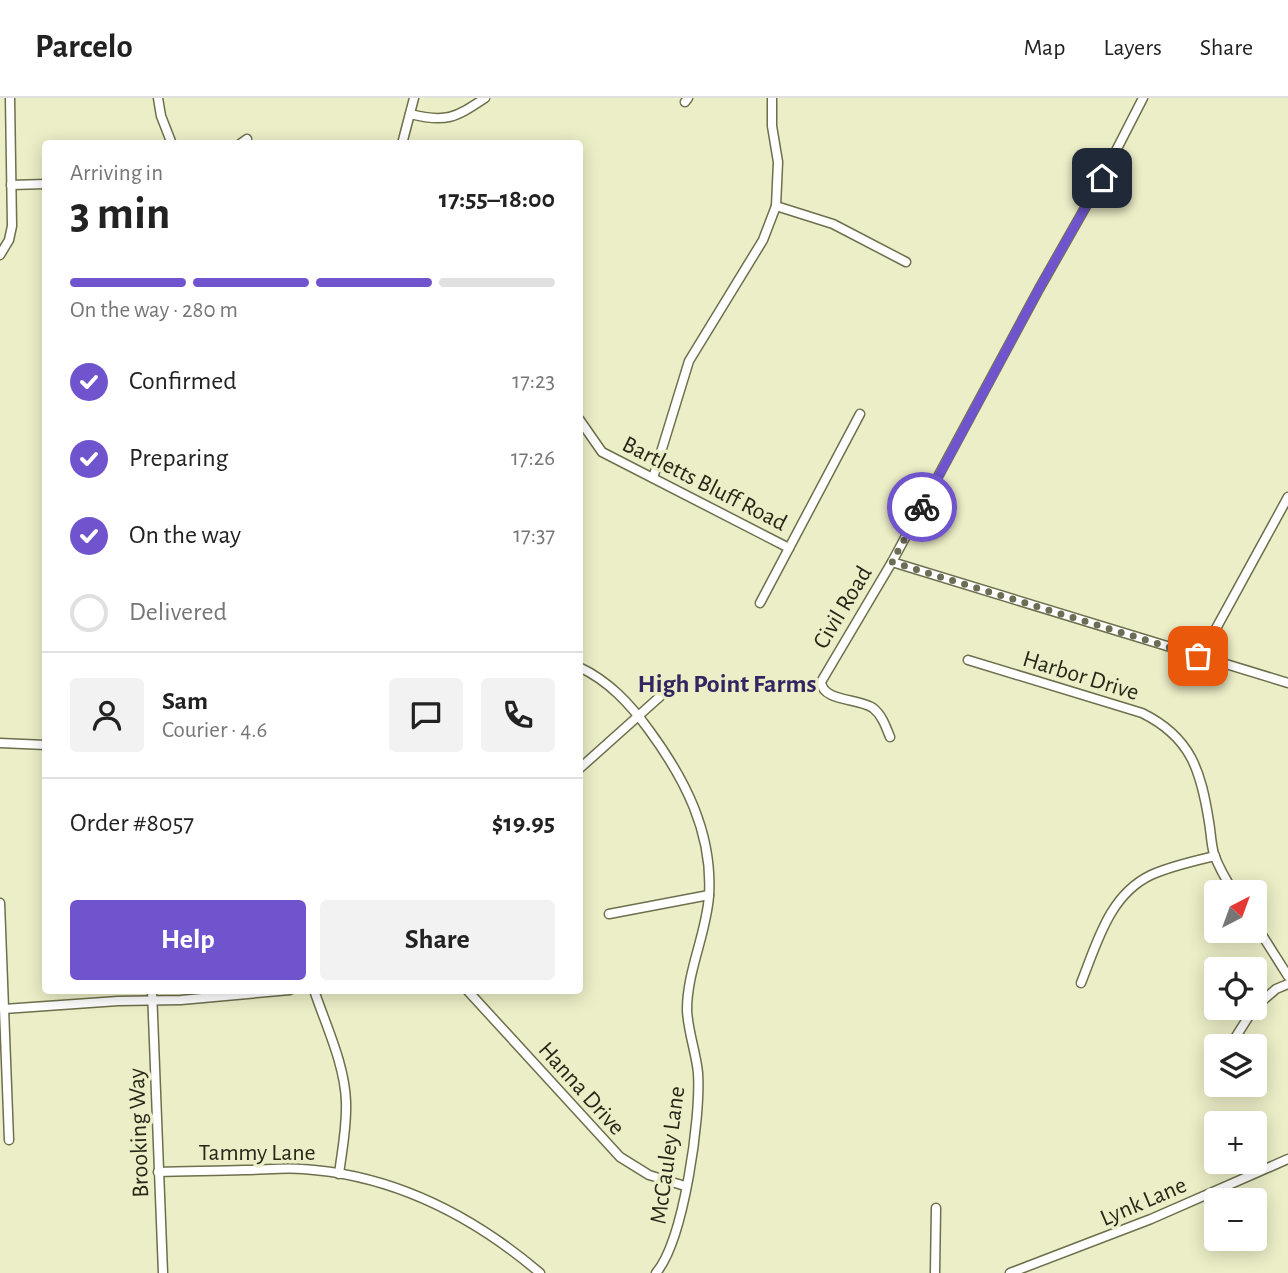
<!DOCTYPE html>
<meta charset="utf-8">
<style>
body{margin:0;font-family:"Alegreya Sans",sans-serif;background:#f2f2f2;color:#222;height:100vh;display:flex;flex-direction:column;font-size:26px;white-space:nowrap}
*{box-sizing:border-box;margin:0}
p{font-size:23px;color:#767676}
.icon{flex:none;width:38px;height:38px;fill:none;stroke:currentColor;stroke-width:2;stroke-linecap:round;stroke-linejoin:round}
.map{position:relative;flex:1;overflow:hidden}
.drawer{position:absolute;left:42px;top:42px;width:541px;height:854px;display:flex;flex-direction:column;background:#fff;border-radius:7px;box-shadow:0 4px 18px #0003}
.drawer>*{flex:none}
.needle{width:46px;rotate:41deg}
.fabs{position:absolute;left:1204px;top:782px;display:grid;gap:14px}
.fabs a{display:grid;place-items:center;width:63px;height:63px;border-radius:7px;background:#fff;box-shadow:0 4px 18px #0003;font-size:35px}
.pin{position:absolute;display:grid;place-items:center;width:60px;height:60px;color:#fff;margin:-30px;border-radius:14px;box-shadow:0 4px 10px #0006}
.courier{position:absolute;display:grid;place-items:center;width:70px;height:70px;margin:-35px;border:5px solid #7054cd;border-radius:50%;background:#fff;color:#222;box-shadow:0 2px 9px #0007}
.summary em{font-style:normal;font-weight:700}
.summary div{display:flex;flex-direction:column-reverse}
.summary{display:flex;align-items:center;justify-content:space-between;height:119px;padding:0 28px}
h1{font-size:46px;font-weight:700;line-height:52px}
.bar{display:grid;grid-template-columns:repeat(4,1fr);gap:10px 7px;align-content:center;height:84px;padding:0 28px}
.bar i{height:9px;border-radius:5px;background:#e0e0e0}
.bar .active{background:#7054cd}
.bar p{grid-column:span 4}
.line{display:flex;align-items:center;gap:18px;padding:0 28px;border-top:2px solid #e0e0e0}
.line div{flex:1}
.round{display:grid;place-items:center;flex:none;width:74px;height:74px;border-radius:7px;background:#f2f2f2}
ol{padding:0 28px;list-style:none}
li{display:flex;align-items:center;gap:21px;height:77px}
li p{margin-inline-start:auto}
li .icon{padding:7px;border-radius:50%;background:#7054cd;color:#fff;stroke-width:4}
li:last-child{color:#767676}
li i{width:38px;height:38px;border:4px solid #e0e0e0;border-radius:50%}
.primary-button{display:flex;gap:14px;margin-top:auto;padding:14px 28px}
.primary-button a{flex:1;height:80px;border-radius:7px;background:#7054cd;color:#fff;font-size:28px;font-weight:700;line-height:80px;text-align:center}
.primary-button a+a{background:#f2f2f2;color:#222}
header{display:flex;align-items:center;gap:42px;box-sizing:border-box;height:98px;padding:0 35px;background:#fff;border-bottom:2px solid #e0e0e0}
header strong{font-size:33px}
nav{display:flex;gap:38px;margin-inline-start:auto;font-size:24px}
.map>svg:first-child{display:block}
</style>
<header>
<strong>Parcelo</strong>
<nav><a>Map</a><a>Layers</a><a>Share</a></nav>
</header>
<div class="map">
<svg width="1288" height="1175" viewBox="0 0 1288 1175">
<rect width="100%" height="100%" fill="#eceec7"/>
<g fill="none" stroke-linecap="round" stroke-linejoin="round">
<g stroke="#6e6f4c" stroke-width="11">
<g id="minor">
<polyline points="158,0 161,18 172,46"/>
<polyline points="685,4 688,0"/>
<path d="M410,16c36,9 45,4 75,-16"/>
<polyline points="240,46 247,41"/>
<polyline points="402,46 414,0"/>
<polyline points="11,87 46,86"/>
<polyline points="776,108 833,126 906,164"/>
<polyline points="0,157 9,142 12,128 10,0"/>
<polyline points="579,321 602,354 789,450"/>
<polyline points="653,380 689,263 763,142 776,108 778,64 772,28 772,0"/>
<polyline points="892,464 1288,585"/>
<polyline points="760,505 860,316"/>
<polyline points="1213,536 1288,399"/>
<path d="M968,562l174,53c49,24 59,58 67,109 2,11 2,22 5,32 5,14 12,26 20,38"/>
<path d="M579,569c30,14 51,37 70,63 36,49 64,103 60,166 -3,39 -22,75 -22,114 1,22 9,42 11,63 3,44 -14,167 -42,200"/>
<path d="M890,639c-4,-10 -8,-22 -17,-29 -14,-10 -50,-6 -52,-26l71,-120 147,-273 63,-111 41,-80"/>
<polyline points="0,645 46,647"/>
<polyline points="579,671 674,586"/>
<polyline points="0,805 9,1042"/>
<polyline points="609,816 709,797"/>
<polyline points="1255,826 1288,878"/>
<path d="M1081,885c16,-40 28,-88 70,-108 20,-9 43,-14 64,-19"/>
<polyline points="152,892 163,1175"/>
<path d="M314,892c12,36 31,75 32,112 1,25 -4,48 -7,72"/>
<polyline points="467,892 620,1059 649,1077 685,1088"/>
<polyline points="1255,909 1276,891 1288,886"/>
<polyline points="4,911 118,903 181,902 290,892"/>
<polyline points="1230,948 1254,910"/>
<path d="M158,1074c29,-1 58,-1 86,-2 20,0 40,-3 59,-1 90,6 170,47 237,104"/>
<polyline points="935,1175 936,1110"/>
<polyline points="1010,1175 1151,1121 1288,1061"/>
</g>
</g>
<use href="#minor" stroke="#fff" stroke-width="8"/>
</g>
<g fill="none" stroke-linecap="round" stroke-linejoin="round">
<polyline stroke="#6b6d55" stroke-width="7" stroke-dasharray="0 12.6" points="922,409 892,464 1198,558"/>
<polyline stroke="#7054cd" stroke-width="9" points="922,409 1039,191 1102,80"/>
</g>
<g text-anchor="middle" stroke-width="7" stroke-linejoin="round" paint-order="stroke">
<g font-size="24" fill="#262718" stroke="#eceec7">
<text transform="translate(705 385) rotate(27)" y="8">Bartletts Bluff Road</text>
<text transform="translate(842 509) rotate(-59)" y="8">Civil Road</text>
<text transform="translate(1081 577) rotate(17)" y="8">Harbor Drive</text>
<text transform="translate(582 990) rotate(48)" y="8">Hanna Drive</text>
<text transform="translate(138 1035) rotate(-92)" y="8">Brooking Way</text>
<text x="257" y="1062">Tammy Lane</text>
<text transform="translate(667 1057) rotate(-82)" y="8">McCauley Lane</text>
<text transform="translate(1143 1103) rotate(-23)" y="8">Lynk Lane</text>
</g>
<g font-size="26" font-weight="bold" fill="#332560" stroke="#eceec7">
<text x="727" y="594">High Point Farms</text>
</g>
</g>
</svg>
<div class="fabs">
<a><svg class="needle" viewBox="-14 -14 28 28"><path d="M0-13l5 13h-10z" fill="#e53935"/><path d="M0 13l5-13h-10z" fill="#767676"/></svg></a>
<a><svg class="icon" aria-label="locate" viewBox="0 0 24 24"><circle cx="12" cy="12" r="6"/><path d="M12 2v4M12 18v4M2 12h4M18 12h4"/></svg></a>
<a><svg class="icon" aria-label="layers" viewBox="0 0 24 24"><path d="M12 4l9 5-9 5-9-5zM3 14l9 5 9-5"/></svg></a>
<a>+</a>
<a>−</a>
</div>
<div class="pin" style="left:1198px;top:558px;background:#ea580c"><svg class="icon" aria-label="bag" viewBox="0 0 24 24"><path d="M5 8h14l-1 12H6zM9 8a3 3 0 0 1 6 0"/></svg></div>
<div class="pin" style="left:1102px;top:80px;background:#1f2937"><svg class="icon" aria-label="home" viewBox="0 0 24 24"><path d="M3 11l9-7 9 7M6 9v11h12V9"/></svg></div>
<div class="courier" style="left:922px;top:409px"><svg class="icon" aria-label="bike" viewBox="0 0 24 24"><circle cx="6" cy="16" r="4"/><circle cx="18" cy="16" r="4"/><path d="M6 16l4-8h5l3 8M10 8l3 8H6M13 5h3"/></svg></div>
<section class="drawer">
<div class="summary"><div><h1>3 min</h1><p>Arriving in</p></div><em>17:55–18:00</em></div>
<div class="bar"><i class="active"></i><i class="active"></i><i class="active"></i><i></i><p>On the way · 280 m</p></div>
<ol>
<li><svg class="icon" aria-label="check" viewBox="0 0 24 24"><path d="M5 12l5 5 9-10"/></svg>Confirmed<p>17:23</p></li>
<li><svg class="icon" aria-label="check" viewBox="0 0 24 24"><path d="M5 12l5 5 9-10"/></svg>Preparing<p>17:26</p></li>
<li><svg class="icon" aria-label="check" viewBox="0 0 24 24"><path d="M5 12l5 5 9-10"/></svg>On the way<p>17:37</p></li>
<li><i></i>Delivered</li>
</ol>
<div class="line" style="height:126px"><a class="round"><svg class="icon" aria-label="person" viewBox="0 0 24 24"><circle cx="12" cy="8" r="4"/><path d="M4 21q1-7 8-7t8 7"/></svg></a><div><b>Sam</b><p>Courier · 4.6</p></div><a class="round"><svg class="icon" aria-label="chat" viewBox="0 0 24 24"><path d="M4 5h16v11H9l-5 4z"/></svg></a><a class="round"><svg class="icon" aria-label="phone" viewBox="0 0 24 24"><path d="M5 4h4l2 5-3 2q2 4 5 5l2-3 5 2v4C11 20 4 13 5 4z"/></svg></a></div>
<div class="line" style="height:91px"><div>Order #8057</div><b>$19.95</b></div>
<div class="primary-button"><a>Help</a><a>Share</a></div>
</section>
</div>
